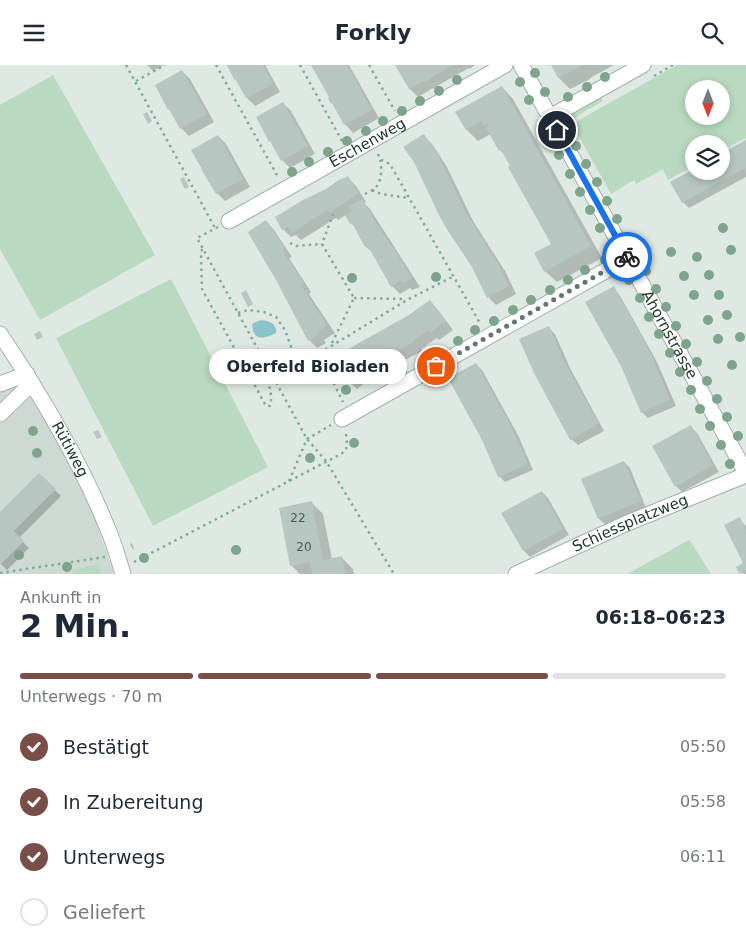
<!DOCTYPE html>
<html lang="de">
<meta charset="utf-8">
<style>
body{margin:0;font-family:"DejaVu Sans",sans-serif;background:#f6f6f7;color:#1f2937;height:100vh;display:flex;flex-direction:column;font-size:19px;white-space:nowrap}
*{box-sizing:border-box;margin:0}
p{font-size:16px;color:#747a83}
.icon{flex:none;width:28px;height:28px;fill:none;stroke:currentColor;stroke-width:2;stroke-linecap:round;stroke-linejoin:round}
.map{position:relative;height:509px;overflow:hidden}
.panel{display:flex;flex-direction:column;background:#fff;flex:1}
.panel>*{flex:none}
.needle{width:32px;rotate:180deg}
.tools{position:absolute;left:685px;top:15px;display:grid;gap:10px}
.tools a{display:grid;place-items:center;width:45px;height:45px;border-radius:50%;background:#fff;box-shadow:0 2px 8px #0003;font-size:25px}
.pin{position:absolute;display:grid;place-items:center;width:42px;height:42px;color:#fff;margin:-21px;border:2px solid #fff;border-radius:50%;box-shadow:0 1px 5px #0007}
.courier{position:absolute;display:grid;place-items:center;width:50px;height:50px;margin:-25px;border:4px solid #1a73e8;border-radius:50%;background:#fff;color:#222;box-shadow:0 1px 6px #0007}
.bubble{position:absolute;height:35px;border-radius:18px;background:#fff;box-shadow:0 2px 8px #0003;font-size:16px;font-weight:700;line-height:35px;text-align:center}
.head em{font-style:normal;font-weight:700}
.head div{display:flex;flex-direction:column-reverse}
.head{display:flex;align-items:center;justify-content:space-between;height:85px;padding:0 20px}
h1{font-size:32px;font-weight:700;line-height:38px}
.bar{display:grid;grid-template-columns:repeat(4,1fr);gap:8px 5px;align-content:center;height:60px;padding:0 20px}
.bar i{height:6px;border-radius:4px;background:#e0e1e3}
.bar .current{background:#794d48}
.bar p{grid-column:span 4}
ol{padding:0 20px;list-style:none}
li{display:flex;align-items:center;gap:15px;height:55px}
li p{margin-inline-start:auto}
li .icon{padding:5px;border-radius:50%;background:#794d48;color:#fff;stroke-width:4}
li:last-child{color:#747a83}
li i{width:28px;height:28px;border:2px solid #e0e1e3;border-radius:50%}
header{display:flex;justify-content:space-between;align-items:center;height:65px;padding:0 20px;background:#fff;font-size:22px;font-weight:700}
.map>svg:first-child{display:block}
</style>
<header><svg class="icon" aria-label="menu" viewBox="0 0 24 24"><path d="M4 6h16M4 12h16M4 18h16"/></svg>Forkly<svg class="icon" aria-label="search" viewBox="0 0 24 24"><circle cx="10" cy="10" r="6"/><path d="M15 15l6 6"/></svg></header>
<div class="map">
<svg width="746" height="509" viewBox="0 0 746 509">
<rect width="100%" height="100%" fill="#dfe9e4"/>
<polygon fill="#cdd9d3" points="17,321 27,325 65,389 94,451 114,509 0,509 0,326"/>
<g fill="#b9d9c0" fill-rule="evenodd">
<path d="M677,0h69v73l-25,13v-7h-27v22l-26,14 -5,-11 -27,15 -2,-4 -23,14 -39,-70zM694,24h27v27h-27z"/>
<polygon points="53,10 155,190 40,255 0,184 0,40"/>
<polygon points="600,32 603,36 570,55 568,52 571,49"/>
<polygon points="171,214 268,402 153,461 56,273"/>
<polygon points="689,474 711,509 627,509 689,475"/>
<polygon points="99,499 101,509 72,509 73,505"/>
</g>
<path fill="#89c4cb" d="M261,255c9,1 16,4 15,13 -12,6 -22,9 -24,-8l1,-2z"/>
<g fill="#0003">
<polygon points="147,0 164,0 153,6"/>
<polygon points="229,0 265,0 280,27 255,41 247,33"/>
<polygon points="312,0 349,0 379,53 353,68 345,59 335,41 332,38 330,33"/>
<polygon points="397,0 475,0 470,4 469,3 437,21 438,22 434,24 433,23 418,32 410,24"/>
<polygon points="552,0 614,0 590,13 590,14 570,24 559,13"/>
<polygon points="182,6 190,14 214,57 189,71 181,63 172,47 169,44"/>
<polygon points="502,22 513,34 602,193 557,217 545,206 552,180 506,91 500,85 491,69 478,76 467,65 457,47"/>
<polygon points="283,38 291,46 315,89 290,103 282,95 273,79 270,76"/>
<polygon points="218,71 226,79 250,122 225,136 217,128"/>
<polygon points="424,71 432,79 447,102 473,156 505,206 516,229 496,240 488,232"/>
<polygon points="746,76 746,112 689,143 683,137 672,117 694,106 721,106"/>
<polygon points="348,113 356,121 366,137 364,138 370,144 420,222 412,225 410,223 400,229 392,221 374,189 366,182 357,164 351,158 346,150 338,155 336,153 301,175 296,170 291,172 283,164"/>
<polygon points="266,156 274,165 292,192 289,193 311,227 309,229 335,268 324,275 326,278 317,283 309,275"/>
<polygon points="613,223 619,229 657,297 676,341 648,353 642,347"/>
<polygon points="430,237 438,245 453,265 439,275 437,273 421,284 422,286 386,305 384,303 369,312 370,314 357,324 349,316 343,307 410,251"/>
<polygon points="549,263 555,269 570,303 604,366 578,380 571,374 535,308"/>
<polygon points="255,290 257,294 252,297 250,295"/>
<polygon points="476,299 482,305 518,370 533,405 505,417 499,411"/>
<polygon points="690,361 697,368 719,407 682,427 676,421"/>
<polygon points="624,397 630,403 646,443 606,460 599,454 583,414"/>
<polygon points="39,410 61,431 19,473 29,483 7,505 0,498 0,449"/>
<polygon points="542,427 548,433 569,470 530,492 524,486 503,448"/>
<polygon points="312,438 323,449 332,494 342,493 353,504 354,509 300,509 291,500"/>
<polygon points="739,454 746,461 746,509 740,508 745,498"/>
<polygon points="131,478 133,480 134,485 132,483 130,479"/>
</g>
<g fill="#b7c6c0">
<polygon points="227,0 263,0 273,19 246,33 235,14 234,15 233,12"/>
<polygon points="311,0 347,0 372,45 344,60 332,38 331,39 328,33 329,32"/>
<polygon points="395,0 453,0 430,13 430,14 425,17 424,16 409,24"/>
<polygon points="551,0 582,0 579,2 580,2 558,13"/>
<polygon points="182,5 207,49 180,64 169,44 168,45 155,20"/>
<polygon points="502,21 591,181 544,207 534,188 551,179 508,102 510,101 501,85 499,86 486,63 489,61 487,58 484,60 482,56 466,65 455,47"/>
<polygon points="283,37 308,81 281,96 270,76 269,77 256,52"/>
<polygon points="147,47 152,56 148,59 143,49"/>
<polygon points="424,69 439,92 465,146 497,197 509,221 487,233 472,202 448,166 439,150 414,97 403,82"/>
<polygon points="218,70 243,114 216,129 201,104 202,104 191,85"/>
<polygon points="746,75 746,106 745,103 682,138 670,117 694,104 694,106 721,106 721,88"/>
<polygon points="348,111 359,128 329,148 327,145 292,168 288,162 282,165 275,152 303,135 326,124 339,115"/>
<polygon points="184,112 189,122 185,124 180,114"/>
<polygon points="362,134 379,163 394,184 412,213 403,218 402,215 391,222 368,181 365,182 352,158 350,159 345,150 352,146 349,141"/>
<polygon points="266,155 285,183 282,185 304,218 301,220 327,260 317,267 319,269 308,276 276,215 253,176 248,167"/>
<polygon points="614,221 651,289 670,335 641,348 621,301 585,237"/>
<polygon points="246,225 253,239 248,242 241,228"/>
<polygon points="430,235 446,256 430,268 428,265 413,276 414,277 377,297 375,295 362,304 363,306 348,317 342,308 330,296 357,279 409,250"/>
<polygon points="549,261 564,296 599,359 570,375 534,308 519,274"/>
<polygon points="40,266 43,272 37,275 34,269"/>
<polygon points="254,287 257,292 249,296 246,291"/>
<polygon points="476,298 512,363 528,399 498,412 482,375 448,313"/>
<polygon points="691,360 713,400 675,422 652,381"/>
<polygon points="98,365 102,372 97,374 93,367"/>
<polygon points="624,396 641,436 598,454 581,414"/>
<polygon points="39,408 56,424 14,466 24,476 0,500 0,447"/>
<polygon points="542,426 563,464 523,486 501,448"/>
<polygon points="312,436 323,495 342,491 346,509 312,509 310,497 290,501 279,443"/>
<polygon points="740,452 746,465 746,505 739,509 736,502 743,498 724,460"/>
</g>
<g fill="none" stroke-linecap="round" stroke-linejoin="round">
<g stroke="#a2b0aa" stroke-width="17">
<g id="minor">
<path id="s1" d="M521,0l225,408"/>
<polyline points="550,52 643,0"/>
<path id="s2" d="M229,156l276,-156"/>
<path id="s3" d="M0,269c41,61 79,124 107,193 7,15 11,31 16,47"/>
<polyline points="0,319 27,309"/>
<polyline points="0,349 32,318"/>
<polyline points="342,354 628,193"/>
<path id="s4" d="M516,509l109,-50 121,-49"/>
</g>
</g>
<g stroke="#81ab9c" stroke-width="2.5" stroke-dasharray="2.5 4" stroke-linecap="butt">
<polyline points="126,0 215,163"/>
<polyline points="216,0 278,112"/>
<polyline points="300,0 342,76"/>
<polyline points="369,0 395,46"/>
<polyline points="654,11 673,0"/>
<polyline points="136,16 165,0"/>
<polyline points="378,89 380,94 390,99 481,260"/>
<polyline points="372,125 381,129 409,133"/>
<path d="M365,129c3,-2 9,-4 11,-7 6,-7 6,-19 4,-28"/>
<polyline points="218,162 197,173 307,374 326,396 394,509"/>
<polyline points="290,178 296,181 322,179"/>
<path d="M202,184l-1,9 1,31 64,117h4c3,-10 -1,-20 -4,-31l5,-3"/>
<polyline points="354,233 405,234"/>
<polyline points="238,248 248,245 264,247 276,252 285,265 294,290 298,293 310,294 407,235 454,211"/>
<polyline points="332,278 354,233 322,179 333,149"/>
<polyline points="319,289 343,337"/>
<polyline points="264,296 295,291"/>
<polyline points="289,416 307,374 331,360"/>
<polyline points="134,497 341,389 346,385 347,379 346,368"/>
<polyline points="0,508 105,492"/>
</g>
<use href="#minor" stroke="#fff" stroke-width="15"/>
</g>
<g fill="#7ea48b">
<circle cx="535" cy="8" r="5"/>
<circle cx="605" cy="12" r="5"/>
<circle cx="457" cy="15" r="5"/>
<circle cx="520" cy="17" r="5"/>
<circle cx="587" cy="22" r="5"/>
<circle cx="439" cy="26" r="5"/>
<circle cx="545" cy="27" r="5"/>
<circle cx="568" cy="32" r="5"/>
<circle cx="529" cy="35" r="5"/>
<circle cx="420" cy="36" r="5"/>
<circle cx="402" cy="46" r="5"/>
<circle cx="383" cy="56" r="5"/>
<circle cx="366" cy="66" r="5"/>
<circle cx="549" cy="73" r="5"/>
<circle cx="347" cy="76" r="5"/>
<circle cx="576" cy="81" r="5"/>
<circle cx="328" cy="87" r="5"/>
<circle cx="559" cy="90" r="5"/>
<circle cx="309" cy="97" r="5"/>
<circle cx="586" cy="99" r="5"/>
<circle cx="292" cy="107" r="5"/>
<circle cx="570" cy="109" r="5"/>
<circle cx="597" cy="117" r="5"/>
<circle cx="580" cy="127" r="5"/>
<circle cx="607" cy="136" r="5"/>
<circle cx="590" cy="145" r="5"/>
<circle cx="617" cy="154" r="5"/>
<circle cx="600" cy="163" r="5"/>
<circle cx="723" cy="163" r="5"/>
<circle cx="627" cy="172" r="5"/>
<circle cx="610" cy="182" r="5"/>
<circle cx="731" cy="185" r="5"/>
<circle cx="671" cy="187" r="5"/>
<circle cx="697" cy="192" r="5"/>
<circle cx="605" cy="195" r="5"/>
<circle cx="585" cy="205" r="5"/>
<circle cx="646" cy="206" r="5"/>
<circle cx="709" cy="210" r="5"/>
<circle cx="684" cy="211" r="5"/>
<circle cx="436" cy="212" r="5"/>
<circle cx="352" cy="213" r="5"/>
<circle cx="568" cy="215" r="5"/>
<circle cx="629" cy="215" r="5"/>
<circle cx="656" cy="224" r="5"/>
<circle cx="550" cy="225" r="5"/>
<circle cx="694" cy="230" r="5"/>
<circle cx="719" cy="230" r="5"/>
<circle cx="640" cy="233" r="5"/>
<circle cx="531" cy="235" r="5"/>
<circle cx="666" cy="242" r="5"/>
<circle cx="513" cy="245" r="5"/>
<circle cx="727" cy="250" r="5"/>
<circle cx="649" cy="252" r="5"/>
<circle cx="708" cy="255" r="5"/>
<circle cx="494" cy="256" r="5"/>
<circle cx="676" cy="261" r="5"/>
<circle cx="475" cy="265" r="5"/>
<circle cx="659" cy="269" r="5"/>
<circle cx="740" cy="272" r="5"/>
<circle cx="718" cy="274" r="5"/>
<circle cx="458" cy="276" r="5"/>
<circle cx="686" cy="279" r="5"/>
<circle cx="440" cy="286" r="5"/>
<circle cx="670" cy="288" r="5"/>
<circle cx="421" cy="297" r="5"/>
<circle cx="697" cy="297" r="5"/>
<circle cx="732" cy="300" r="5"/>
<circle cx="402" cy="306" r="5"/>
<circle cx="680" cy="307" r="5"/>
<circle cx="707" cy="316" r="5"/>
<circle cx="346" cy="325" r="5"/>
<circle cx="691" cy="325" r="5"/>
<circle cx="717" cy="334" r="5"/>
<circle cx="700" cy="344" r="5"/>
<circle cx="727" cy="352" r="5"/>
<circle cx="710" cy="361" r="5"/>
<circle cx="33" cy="366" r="5"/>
<circle cx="738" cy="371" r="5"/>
<circle cx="354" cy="378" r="5"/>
<circle cx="721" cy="380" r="5"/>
<circle cx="37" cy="388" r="5"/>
<circle cx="310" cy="393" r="5"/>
<circle cx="730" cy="399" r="5"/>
<circle cx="236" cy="485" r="5"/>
<circle cx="19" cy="490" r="5"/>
<circle cx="144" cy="493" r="5"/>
<circle cx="67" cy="502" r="5"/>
</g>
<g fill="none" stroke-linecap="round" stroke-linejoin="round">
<polyline stroke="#64766f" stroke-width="5" stroke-dasharray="0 9" points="436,301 628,193 627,192"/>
<polyline stroke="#1a73e8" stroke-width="6" points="557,65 627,192"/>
</g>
<g text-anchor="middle" stroke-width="4" stroke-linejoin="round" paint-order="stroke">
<g font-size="12" fill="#465c54">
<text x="298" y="457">22</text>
<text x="304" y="486">20</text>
</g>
<g font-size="15" fill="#213830" stroke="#eff6f2">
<text dy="5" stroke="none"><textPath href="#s2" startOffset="159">Eschenweg</textPath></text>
<text dy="5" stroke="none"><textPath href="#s1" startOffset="308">Ahornstrasse</textPath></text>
<text dy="5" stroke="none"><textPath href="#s3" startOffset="135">Rütiweg</textPath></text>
<text dy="5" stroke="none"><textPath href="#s4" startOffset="125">Schiessplatzweg</textPath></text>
</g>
</g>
</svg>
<div class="tools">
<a><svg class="needle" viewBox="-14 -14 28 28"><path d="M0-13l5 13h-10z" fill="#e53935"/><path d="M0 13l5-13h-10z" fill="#747a83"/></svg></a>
<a><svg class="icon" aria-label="layers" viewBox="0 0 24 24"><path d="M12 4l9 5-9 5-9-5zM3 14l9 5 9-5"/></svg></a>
</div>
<div class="pin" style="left:436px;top:301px;background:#ea580c"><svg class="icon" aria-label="bag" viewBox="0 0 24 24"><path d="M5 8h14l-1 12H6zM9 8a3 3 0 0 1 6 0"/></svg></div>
<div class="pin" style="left:557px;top:65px;background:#1f2937"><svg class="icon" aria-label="home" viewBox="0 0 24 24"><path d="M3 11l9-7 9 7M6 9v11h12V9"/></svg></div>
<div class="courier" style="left:627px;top:192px"><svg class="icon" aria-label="bike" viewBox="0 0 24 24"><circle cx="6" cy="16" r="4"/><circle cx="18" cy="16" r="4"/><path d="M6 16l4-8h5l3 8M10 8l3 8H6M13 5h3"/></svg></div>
<div class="bubble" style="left:209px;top:284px;width:198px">Oberfeld Bioladen</div>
</div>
<section class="panel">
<div class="head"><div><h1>2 Min.</h1><p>Ankunft in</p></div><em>06:18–06:23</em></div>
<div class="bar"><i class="current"></i><i class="current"></i><i class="current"></i><i></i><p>Unterwegs · 70 m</p></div>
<ol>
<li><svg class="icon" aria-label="check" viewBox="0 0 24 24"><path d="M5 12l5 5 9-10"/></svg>Bestätigt<p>05:50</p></li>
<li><svg class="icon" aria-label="check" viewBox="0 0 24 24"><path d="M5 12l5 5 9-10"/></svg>In Zubereitung<p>05:58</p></li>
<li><svg class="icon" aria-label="check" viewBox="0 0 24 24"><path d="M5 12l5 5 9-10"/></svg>Unterwegs<p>06:11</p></li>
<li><i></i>Geliefert</li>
</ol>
</section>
